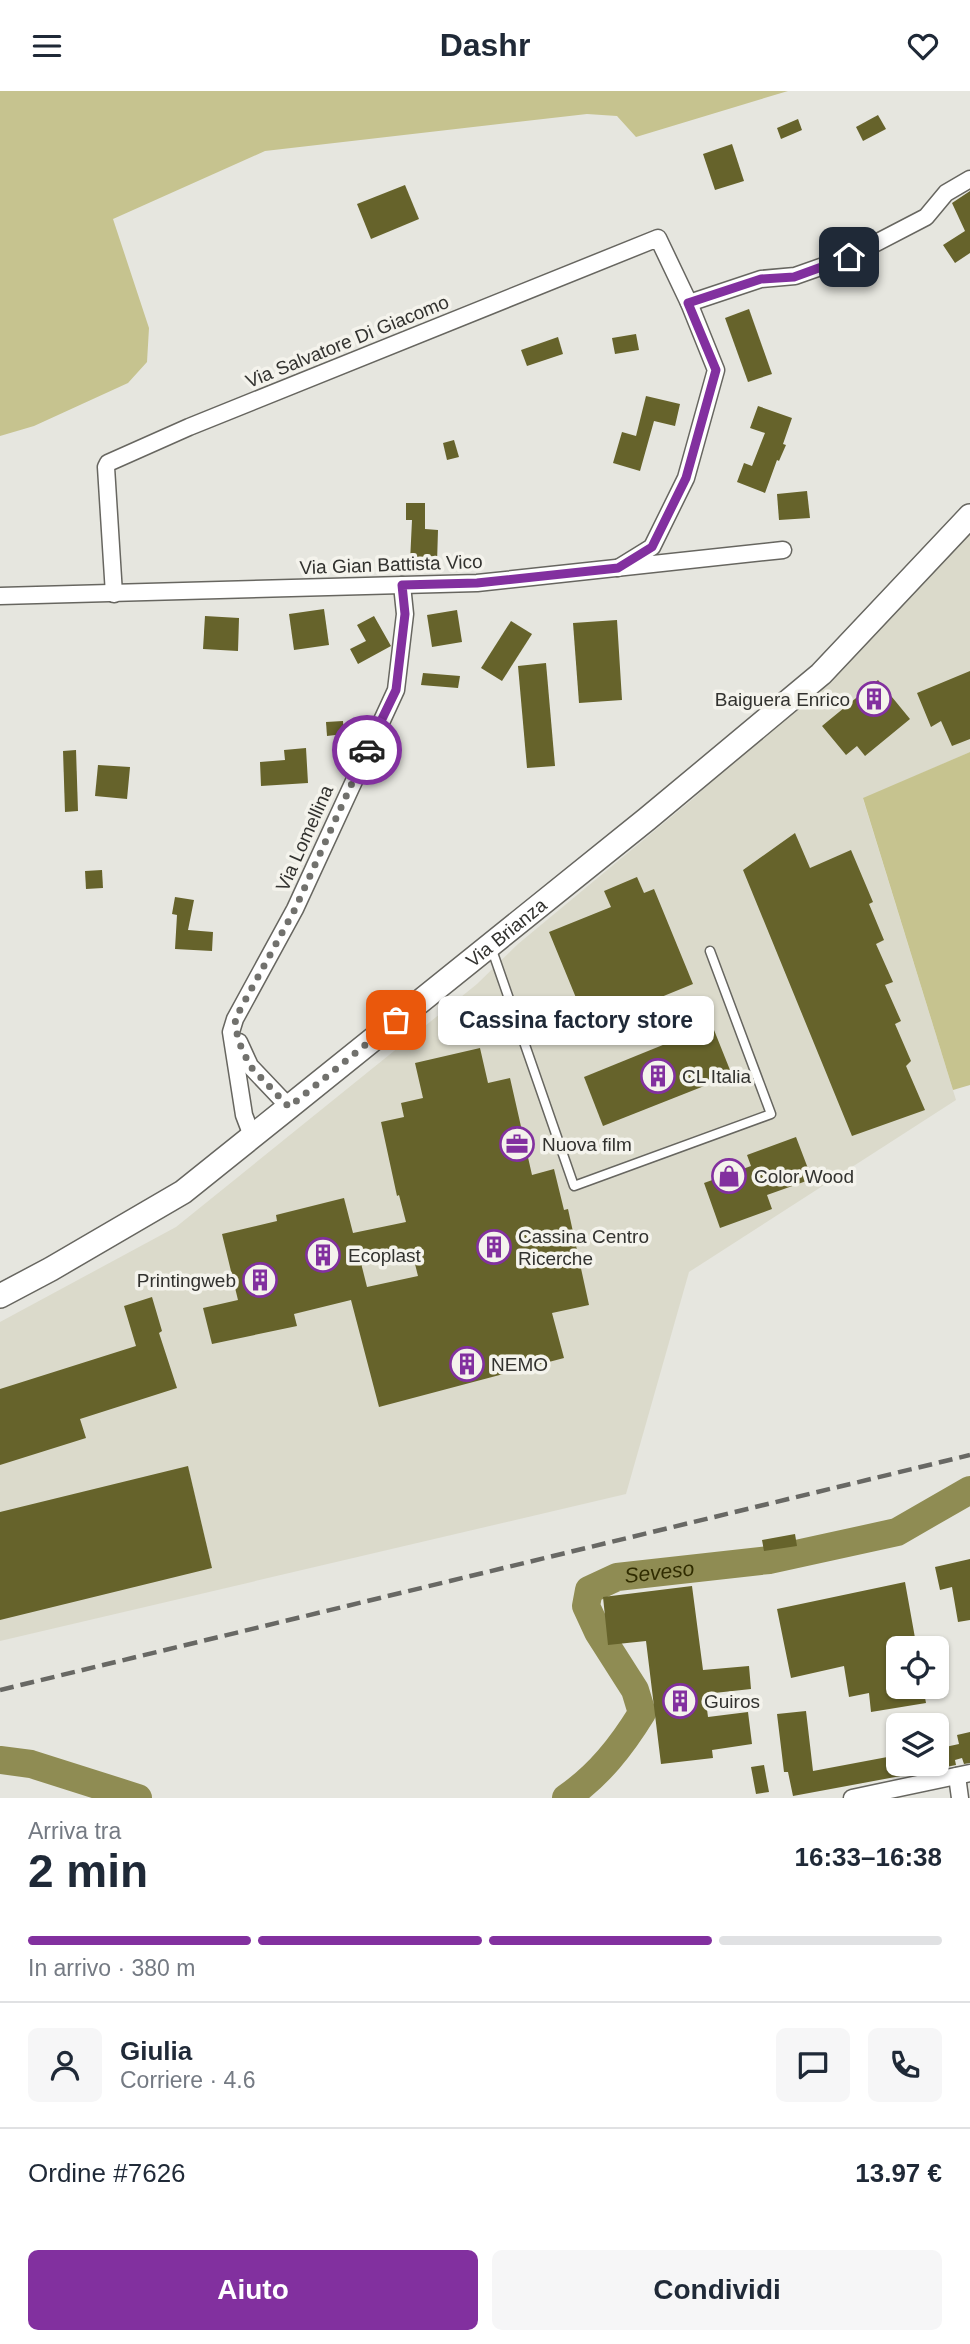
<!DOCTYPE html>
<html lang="it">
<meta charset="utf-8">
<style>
body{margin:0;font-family:Arial,sans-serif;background:#f6f6f7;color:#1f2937;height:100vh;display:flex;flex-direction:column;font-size:26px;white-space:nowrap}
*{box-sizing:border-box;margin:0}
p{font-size:23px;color:#747a83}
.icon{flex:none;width:38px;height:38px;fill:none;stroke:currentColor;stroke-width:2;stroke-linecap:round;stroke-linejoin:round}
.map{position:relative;height:1707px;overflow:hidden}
.drawer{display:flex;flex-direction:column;background:#fff;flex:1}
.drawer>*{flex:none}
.fabs{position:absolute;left:886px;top:1545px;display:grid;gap:14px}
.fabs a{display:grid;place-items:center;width:63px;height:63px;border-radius:10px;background:#fff;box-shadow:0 2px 5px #0004;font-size:35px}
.pin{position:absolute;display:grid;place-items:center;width:60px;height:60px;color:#fff;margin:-30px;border-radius:14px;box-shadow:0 4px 10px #0006}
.courier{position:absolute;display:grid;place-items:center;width:70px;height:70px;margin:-35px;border:5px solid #82309f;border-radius:50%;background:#fff;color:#222;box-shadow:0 2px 9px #0007}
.bubble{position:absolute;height:49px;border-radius:10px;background:#fff;box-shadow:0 2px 5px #0004;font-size:23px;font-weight:800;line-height:49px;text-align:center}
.summary em{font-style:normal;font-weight:800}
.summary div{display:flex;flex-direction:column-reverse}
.summary{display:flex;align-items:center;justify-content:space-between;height:119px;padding:0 28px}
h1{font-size:46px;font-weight:800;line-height:52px}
.bar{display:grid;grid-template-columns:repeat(4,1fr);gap:10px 7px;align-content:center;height:84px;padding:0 28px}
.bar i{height:9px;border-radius:5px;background:#e0e1e3}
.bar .on{background:#82309f}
.bar p{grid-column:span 4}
.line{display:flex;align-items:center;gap:18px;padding:0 28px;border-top:2px solid #e0e1e3}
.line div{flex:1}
.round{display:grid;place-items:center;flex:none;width:74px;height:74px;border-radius:10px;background:#f6f6f7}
.action{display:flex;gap:14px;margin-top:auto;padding:14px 28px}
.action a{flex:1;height:80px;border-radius:10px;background:#82309f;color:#fff;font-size:28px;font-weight:800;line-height:80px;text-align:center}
.action a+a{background:#f6f6f7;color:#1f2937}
header{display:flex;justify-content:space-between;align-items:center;height:91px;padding:0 28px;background:#fff;font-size:32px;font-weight:800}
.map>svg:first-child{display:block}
</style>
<header><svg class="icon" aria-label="menu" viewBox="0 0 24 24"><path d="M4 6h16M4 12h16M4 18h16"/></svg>Dashr<svg class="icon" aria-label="heart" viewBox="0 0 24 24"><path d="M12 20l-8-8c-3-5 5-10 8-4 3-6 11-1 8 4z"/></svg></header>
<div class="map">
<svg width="970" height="1707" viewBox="0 0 970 1707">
<rect width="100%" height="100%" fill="#e6e6df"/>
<polygon fill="#dbdacb" points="970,442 970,661 863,708 956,1009 689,1181 626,1403 0,1550 0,1231 176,1136 477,893 518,853 694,707"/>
<g fill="#c6c38f">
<polygon points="0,0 788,0 636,46 617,25 587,23 265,60 113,128 149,237 147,271 128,292 34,335 0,345"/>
<polygon points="970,661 970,994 953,999 863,707"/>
</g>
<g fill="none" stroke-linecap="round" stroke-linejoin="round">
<g stroke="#8f8c53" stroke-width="28">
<polyline points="0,1669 31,1673 138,1707"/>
<path id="s1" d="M566,1707c33,-23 55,-51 76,-85l-7,-23 -37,-58 -12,-26 3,-16 28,-13 152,-17 128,-28 73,-42"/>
</g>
</g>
<g fill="#66632b" fill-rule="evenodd">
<polygon points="878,24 886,38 863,50 856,36"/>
<polygon points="798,28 802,39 781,48 777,37"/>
<polygon points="732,53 744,90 715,99 703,63"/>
<polygon points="405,94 419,128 371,148 357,113"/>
<polygon points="970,100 970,162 955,172 943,154 965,140 952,112"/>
<polygon points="749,218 772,283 748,291 725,227"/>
<polygon points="636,243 639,259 615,263 612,247"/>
<polygon points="558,246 563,263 527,275 521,259"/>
<polygon points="646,305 680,313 675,335 654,330 640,380 613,372 622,341 636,345"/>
<polygon points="758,315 792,327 783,353 786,354 779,370 777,369 765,402 737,391 744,372 752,375 765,342 750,337"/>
<polygon points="454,349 459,366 447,369 443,352"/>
<polygon points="807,400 810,427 779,429 777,403"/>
<polygon points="406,412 425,412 425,438 438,439 437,472 410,471 412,429 406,429"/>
<polygon points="324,518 329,554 294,559 289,523"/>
<polygon points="457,519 462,551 432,556 427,524"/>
<polygon points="205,525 239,527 238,560 203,558"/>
<polygon points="374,525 391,555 358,573 350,558 366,550 357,534"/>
<polygon points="617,529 622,609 579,612 573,532"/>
<polygon points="511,530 532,543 502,590 481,577"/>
<polygon points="546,572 555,675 527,677 518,575"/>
<polygon points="970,580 970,648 952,655 941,630 931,636 917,602"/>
<polygon points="423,582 460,585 458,597 421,594"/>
<polygon points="878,589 910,628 865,665 857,655 846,664 822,635"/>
<polygon points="343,630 344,643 327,645 326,631"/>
<polygon points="306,657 308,692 261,695 260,671 285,669 284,659"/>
<polygon points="76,659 78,720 65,721 63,660"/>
<polygon points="98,674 130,676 127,708 95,705"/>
<polygon points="795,742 810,777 851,759 873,811 869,813 884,849 876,853 893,891 885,894 901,930 895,933 911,970 906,975 925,1019 852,1045 743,779"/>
<polygon points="102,779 103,797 86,798 85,780"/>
<polygon points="637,786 644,802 654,798 693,893 588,936 549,841 611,816 604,800"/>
<polygon points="175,806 194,809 188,839 213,841 212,860 175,858 177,824 172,823"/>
<polygon points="712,934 732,984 603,1035 584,986"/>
<path d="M480,957l8,35 22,-5 22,97 22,-6 10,41 4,-1 21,96 -37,8 12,45 -185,49 -28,-107 -57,14 3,12 -85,18 -9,-36 35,-8 -16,-66 55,-13 -1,-6 68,-17 9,35 53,-11 -7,-27 -2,1 -16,-74 23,-5 -3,-14 22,-5 -8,-35zM412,1161l6,24 -51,11 -6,-24z"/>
<polygon points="796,1046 812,1088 767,1104 772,1118 720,1137 704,1092 751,1075 747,1064"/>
<polygon points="152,1206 162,1240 159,1242 177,1297 80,1328 86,1347 0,1374 0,1298 136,1255 124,1215"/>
<polygon points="188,1375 212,1477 0,1529 0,1421"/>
<polygon points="795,1443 797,1455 764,1460 762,1449"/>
<polygon points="970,1468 970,1529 958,1531 952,1496 940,1499 935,1476"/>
<polygon points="905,1491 917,1558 898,1558 898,1596 923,1596 926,1612 871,1621 869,1602 849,1606 844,1575 791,1587 777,1518"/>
<polygon points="692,1495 703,1579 749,1575 751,1598 705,1603 708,1626 748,1621 752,1653 712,1659 713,1667 661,1673 646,1550 608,1554 603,1506"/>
<polygon points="806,1620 813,1680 898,1664 898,1673 933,1673 933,1679 793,1705 788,1681 784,1681 777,1623"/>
<polygon points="970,1641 970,1672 964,1673 962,1667 955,1669 956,1674 936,1678 936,1658 959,1653 957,1644"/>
<polygon points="764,1674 769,1701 756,1703 751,1676"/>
</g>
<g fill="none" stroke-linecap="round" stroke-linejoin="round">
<g stroke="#676660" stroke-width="11">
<polyline id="lane" points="491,856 574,1095 771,1023 710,860"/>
</g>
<g stroke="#676660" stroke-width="19">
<g id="street">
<polyline points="689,212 761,188 795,185 849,166 926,126 946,102 970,88"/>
<polyline points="114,503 106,376 108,372 189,336 658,147 689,212 716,279 686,387 652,456 618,477"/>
<polyline points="0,505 477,492 783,459"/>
<polyline points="239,951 250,975 289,1016"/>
<polyline points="252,1045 244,1024 231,941 235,928 295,818 396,599 405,523 402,494"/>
<polyline points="957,1685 960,1707"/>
<polyline points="852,1707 970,1682"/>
</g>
</g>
<g stroke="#676660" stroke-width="26">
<g id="secondary">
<path id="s2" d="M0,1205l51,-27 132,-77 106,-85 358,-288 174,-145 149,-158"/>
</g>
</g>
<use href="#lane" stroke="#fff" stroke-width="8"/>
<use href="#street" stroke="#fff" stroke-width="16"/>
<use href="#secondary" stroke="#fff" stroke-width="23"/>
<polyline stroke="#686864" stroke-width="4.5" stroke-dasharray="14 7" stroke-linecap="butt" points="0,1599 970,1364"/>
</g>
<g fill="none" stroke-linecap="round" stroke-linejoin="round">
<polyline stroke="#71716d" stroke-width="7" stroke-dasharray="0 12.6" points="367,659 295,818 235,928 238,949 250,975 289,1016 396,929"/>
<polyline stroke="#82309f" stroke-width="9" points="367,659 396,599 405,523 402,494 477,492 618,477 652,456 686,387 716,279 688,212 761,188 794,186 849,166"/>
</g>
<defs>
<g id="building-ring" transform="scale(1.75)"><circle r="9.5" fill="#f4f3ec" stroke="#82309f" stroke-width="1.5"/><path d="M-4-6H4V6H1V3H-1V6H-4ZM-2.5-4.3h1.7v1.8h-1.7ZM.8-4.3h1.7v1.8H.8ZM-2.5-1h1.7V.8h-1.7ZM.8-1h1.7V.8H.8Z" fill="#82309f"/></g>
<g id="office-ring" transform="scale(1.75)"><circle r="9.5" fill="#f4f3ec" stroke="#82309f" stroke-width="1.5"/><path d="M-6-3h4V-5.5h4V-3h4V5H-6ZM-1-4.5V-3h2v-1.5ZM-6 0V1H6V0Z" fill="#82309f"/></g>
<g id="shop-ring" transform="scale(1.75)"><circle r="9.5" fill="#f4f3ec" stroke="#82309f" stroke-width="1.5"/><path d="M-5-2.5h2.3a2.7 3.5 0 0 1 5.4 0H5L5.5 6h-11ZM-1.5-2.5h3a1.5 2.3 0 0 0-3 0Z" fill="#82309f"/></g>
</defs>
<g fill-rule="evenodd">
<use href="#building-ring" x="874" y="608"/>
<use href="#building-ring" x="658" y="985"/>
<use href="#office-ring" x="517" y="1053"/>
<use href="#shop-ring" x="729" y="1085"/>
<use href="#building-ring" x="494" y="1156"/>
<use href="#building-ring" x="323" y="1164"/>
<use href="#building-ring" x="260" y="1189"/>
<use href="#building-ring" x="467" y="1273"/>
<use href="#building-ring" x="680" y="1610"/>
</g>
<g text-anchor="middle" stroke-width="7" stroke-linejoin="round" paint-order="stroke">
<g font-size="19" fill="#32322f" stroke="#f4f3ec">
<text transform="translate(347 250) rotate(-22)" y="7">Via Salvatore Di Giacomo</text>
<text transform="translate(391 473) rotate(-2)" y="7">Via Gian Battista Vico</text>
<text transform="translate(304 747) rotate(-66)" y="7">Via Lomellina</text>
<text dy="7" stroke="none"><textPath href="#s2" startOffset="625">Via Brianza</textPath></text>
</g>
<g font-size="19" fill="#32322f" stroke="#f4f3ec" text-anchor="start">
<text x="850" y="615" text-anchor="end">Baiguera Enrico</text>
<text x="682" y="992">CL Italia</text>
<text x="542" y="1060">Nuova film</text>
<text x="754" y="1092">Color Wood</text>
<text x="518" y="1152">Cassina Centro<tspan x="518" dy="22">Ricerche</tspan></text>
<text x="348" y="1171">Ecoplast</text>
<text x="236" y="1196" text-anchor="end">Printingweb</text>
<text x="491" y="1280">NEMO</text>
<text x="704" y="1617">Guiros</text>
</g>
<g font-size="21" font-style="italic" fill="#302c00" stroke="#f4f3ec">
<text dy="7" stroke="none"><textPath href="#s1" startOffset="326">Seveso</textPath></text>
</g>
</g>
</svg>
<div class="fabs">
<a><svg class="icon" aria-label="locate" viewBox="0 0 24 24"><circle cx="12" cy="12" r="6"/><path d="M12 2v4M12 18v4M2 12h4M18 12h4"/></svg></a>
<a><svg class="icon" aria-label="layers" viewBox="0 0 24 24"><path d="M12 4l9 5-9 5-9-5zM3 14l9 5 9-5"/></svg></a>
</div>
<div class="pin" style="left:396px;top:929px;background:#ea580c"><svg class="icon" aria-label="bag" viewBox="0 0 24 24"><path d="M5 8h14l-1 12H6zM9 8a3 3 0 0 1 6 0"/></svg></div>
<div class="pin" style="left:849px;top:166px;background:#1f2937"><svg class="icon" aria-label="home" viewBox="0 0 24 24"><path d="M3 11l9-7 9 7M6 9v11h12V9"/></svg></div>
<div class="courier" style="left:367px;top:659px"><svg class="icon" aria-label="car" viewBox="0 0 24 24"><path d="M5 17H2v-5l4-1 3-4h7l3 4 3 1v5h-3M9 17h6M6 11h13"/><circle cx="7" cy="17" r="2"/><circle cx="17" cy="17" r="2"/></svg></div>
<div class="bubble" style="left:438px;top:905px;width:276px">Cassina factory store</div>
</div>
<section class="drawer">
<div class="summary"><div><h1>2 min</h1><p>Arriva tra</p></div><em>16:33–16:38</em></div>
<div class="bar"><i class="on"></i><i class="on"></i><i class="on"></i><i></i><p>In arrivo · 380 m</p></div>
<div class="line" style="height:126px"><a class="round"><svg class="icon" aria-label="person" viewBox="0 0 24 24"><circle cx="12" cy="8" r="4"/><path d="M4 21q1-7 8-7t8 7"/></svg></a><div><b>Giulia</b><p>Corriere · 4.6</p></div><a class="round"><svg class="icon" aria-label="chat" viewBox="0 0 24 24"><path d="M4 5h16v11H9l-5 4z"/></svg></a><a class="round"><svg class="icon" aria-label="phone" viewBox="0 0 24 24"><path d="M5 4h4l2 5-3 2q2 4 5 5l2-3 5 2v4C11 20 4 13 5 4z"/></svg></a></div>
<div class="line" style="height:91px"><div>Ordine #7626</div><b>13.97 €</b></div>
<div class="action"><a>Aiuto</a><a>Condividi</a></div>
</section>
